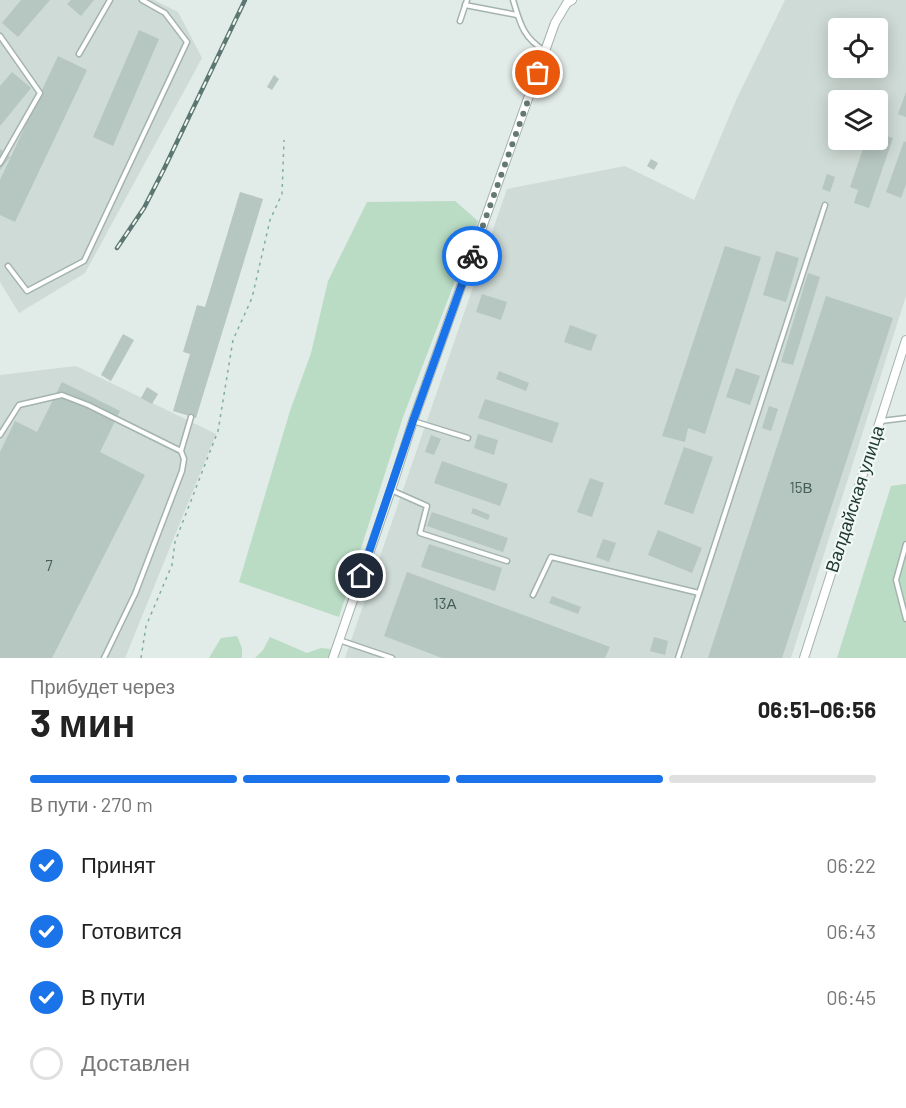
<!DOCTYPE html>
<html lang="ru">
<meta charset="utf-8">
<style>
body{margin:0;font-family:Barlow,sans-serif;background:#f6f6f6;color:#222;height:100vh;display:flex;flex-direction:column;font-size:22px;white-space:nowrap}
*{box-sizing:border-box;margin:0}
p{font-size:20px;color:#767676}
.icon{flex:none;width:33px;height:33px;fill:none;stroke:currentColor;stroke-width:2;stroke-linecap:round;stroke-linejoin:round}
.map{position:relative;height:658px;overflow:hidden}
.sheet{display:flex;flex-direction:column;background:#fff;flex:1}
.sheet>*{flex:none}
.tools{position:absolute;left:828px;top:18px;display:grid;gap:12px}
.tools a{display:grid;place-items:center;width:60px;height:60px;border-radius:6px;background:#fff;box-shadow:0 3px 15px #0003;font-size:30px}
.pin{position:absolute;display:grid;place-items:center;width:51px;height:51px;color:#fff;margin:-26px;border:3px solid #fff;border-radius:50%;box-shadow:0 2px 6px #0007}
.courier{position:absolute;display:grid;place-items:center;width:60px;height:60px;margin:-30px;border:4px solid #1a73e8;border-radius:50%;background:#fff;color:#222;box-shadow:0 2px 8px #0007}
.overview em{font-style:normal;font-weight:700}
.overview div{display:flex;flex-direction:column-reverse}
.overview{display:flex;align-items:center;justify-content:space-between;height:102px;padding:0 30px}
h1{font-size:39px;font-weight:700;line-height:45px}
.bar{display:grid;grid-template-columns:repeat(4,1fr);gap:9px 6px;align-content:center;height:72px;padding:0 30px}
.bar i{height:8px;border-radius:4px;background:#e0e0e0}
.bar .selected{background:#1a73e8}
.bar p{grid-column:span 4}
ol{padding:0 30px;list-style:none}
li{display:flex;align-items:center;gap:18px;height:66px}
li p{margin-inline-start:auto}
li .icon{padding:6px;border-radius:50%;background:#1a73e8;color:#fff;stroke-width:4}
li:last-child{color:#767676}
li i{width:33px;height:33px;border:3px solid #e0e0e0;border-radius:50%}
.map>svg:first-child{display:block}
</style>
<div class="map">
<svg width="906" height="658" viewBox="0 0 906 658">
<rect width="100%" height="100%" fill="#e1ebe7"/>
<g fill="#cfdbd6" fill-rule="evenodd">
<polygon points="0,0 154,0 178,12 202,58 85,273 19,313 0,282"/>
<path d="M785,0h121v296l-115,362h-446l162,-469 118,-23 69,34 43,-102zM838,28h40v40h-40zM838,100h40v40h-40z"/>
<polygon points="76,366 216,434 125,658 0,658 0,375"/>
</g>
<g fill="#badcc4">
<polygon points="455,201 478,221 403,417 339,617 239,582 290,411 311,353 328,281 367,202"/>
<polygon points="906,484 906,658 837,658 891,486"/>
<polygon points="237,636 242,648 242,658 209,658 221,638"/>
<polygon points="270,637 307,653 321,648 331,649 328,658 255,658 263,650"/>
</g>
<g fill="#b6c6c0">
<polygon points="21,0 50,0 18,37 2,23"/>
<polygon points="71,0 94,0 81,16 67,4"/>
<polygon points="139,30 159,39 113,146 93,137"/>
<polygon points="58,56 87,70 15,222 0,215 0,180"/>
<polygon points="12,72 31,88 0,126 0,86"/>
<polygon points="274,75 279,79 272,90 267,87"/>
<polygon points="906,92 906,117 898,114"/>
<polygon points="878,133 893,138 869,208 854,203 858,190 850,187 866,140 878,140"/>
<polygon points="904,141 906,142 906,184 901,198 886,192"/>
<polygon points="0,149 10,157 0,170"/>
<polygon points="651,159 658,163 654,170 647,166"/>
<polygon points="827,174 835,177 830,192 822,189"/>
<polygon points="240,192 263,199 196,418 173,411 190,354 183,352 197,305 205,307"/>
<polygon points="725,246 761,257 705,434 688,428 685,442 662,436"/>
<polygon points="776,251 799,258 786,302 763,295"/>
<polygon points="808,273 820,277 793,365 781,362"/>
<polygon points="482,294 507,302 501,320 476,312"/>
<polygon points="826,296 893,318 782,658 708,658"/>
<polygon points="570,325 597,335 591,351 564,342"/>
<polygon points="123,334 134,340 111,381 101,375"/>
<polygon points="736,368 760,376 750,405 726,397"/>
<polygon points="499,371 529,383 526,391 496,379"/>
<polygon points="62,382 120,411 100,452 145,475 52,658 0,658 0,452 15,421 37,432"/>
<polygon points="147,387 158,394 152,404 141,398"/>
<polygon points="485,399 559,423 552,443 478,418"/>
<polygon points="769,406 778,409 771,431 762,428"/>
<polygon points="478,434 498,440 494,455 474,448"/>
<polygon points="431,435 441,439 434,455 425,452"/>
<polygon points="684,447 713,457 693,514 664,504"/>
<polygon points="442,461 508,484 500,506 434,483"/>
<polygon points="590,478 604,483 592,517 577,512"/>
<polygon points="473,508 490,515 488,520 471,513"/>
<polygon points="432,512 508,538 503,552 427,526"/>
<polygon points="658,530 702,548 692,573 648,555"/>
<polygon points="603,539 616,543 609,562 596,557"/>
<polygon points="429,544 502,568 495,591 421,567"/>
<polygon points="407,572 610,647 605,658 442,658 384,636"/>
<polygon points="552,596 581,607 578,614 549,603"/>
<polygon points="654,637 668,641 665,655 650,651"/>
</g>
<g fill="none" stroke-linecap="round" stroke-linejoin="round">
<g stroke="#a4b3ae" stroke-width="7">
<g id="service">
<path d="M513,0c7,23 10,38 32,51"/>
<polyline points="465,5 517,15"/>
<polyline points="460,21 467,0"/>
<polyline points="0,36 40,93 0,163"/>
<polyline points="79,54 110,0"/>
<polyline points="8,266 27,291 84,261 187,42 165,13 142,0"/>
<polyline points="413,421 468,438"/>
<polyline points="881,421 906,418"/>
<polyline points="0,435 19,405 62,395 88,405 181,451 184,459 182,471 135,594 104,658"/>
<polyline points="181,451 191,417"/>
<polyline points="391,490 427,506 420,533 507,561"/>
<polyline points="906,544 896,580 906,619"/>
<polyline points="533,595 551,557 699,593"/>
<polyline points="339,640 392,658"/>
<polyline points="678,658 825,205"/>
</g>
</g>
<g stroke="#a4b3ae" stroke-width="10">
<g id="minor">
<polyline points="333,658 391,490 413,421 555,23 567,3 572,0"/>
<polyline points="804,658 906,340"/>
</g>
</g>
<polyline stroke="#81aea2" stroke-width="1.5" stroke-dasharray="3 4.5" stroke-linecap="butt" points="141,658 146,626 172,565 175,542 218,431 233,340 252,298 270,220 282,194 284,140"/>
<use href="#service" stroke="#fff" stroke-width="4"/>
<use href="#minor" stroke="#fff" stroke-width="8"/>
<g stroke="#5c7771" stroke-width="4.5">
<polyline id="rail" points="117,248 144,208 164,169 245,0"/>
</g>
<use href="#rail" stroke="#f1f8f5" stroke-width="2" stroke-dasharray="7" stroke-linecap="butt"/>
</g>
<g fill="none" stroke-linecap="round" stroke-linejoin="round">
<polyline stroke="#647973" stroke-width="6" stroke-dasharray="0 10.8" points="472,256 538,73"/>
<polyline stroke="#1a73e8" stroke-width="8" points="361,576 413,421 472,256"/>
</g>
<g text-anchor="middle" stroke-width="4.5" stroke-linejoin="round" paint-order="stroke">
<g font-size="15" fill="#465e58">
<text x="801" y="493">15В</text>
<text x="49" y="571">7</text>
<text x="445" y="609">13А</text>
</g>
<g font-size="18" fill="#213b35" stroke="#f1f8f5">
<text transform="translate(855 499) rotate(-72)" y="6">Валдайская улица</text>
</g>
</g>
</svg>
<div class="tools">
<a><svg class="icon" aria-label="locate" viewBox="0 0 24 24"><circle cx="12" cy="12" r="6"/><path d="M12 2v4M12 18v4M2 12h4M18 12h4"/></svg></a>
<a><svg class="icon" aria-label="layers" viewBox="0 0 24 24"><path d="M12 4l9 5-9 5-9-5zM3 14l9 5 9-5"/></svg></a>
</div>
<div class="pin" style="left:538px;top:73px;background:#ea580c"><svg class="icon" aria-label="bag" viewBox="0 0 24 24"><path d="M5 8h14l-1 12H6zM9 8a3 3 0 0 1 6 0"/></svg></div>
<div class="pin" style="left:361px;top:576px;background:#1f2937"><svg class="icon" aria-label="home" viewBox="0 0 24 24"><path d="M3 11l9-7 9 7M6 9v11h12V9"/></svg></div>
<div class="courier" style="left:472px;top:256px"><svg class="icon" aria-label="bike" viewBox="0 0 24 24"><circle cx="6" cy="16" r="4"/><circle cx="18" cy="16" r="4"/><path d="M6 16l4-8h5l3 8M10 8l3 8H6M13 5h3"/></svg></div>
</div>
<section class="sheet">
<div class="overview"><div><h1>3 мин</h1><p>Прибудет через</p></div><em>06:51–06:56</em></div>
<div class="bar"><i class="selected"></i><i class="selected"></i><i class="selected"></i><i></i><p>В пути · 270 m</p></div>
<ol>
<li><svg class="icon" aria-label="check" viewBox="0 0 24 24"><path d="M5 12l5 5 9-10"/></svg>Принят<p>06:22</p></li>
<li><svg class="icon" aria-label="check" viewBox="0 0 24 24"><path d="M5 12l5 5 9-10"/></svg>Готовится<p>06:43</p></li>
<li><svg class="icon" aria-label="check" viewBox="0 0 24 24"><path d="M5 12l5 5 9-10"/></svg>В пути<p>06:45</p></li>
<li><i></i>Доставлен</li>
</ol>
</section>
